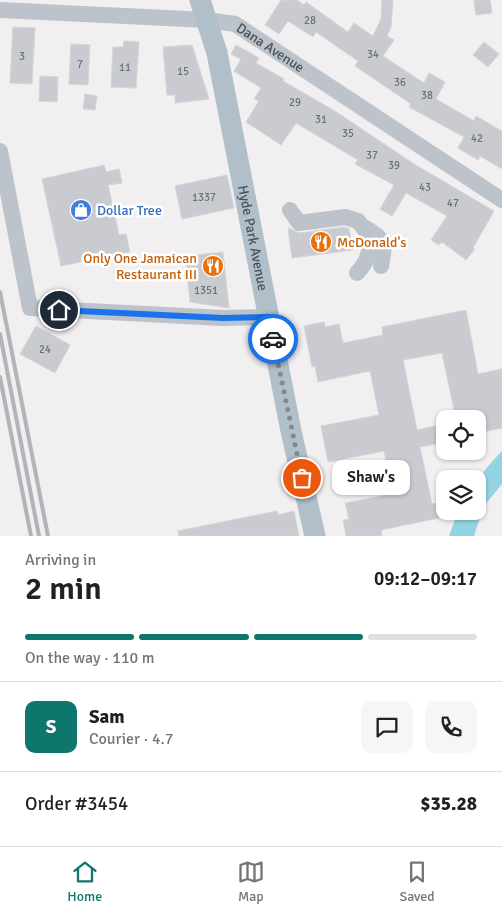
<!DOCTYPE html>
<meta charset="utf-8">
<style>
body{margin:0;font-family:Signika,sans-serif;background:#f6f6f6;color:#202124;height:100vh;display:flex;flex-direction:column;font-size:19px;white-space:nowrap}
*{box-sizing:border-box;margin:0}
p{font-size:16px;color:#757577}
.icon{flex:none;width:28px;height:28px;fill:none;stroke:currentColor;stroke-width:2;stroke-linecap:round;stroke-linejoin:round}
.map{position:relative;height:536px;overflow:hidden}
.details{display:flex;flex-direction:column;background:#fff;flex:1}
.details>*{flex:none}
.buttons{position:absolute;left:436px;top:410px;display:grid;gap:10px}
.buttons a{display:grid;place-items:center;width:50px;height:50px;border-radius:10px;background:#fff;box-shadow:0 1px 4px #0004;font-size:25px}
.pin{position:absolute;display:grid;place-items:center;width:42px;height:42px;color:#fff;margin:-21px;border:2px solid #fff;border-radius:50%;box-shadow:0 1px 5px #0007}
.courier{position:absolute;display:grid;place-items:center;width:50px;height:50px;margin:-25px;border:4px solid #1a73e8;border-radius:50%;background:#fff;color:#222;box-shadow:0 1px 6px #0007}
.bubble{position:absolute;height:35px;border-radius:10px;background:#fff;box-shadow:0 1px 4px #0004;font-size:16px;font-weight:600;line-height:35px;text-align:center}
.overview em{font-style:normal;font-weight:600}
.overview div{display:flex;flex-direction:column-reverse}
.overview{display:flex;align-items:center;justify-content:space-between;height:85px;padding:0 25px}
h1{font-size:32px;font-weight:600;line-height:38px}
.bar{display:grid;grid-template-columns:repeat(4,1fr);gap:8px 5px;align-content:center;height:60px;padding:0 25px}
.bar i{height:6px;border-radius:4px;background:#e0e0e0}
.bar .selected{background:#0f766e}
.bar p{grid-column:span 4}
.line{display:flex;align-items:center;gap:12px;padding:0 25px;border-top:1px solid #e0e0e0}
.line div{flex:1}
.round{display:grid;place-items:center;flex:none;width:52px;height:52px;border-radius:10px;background:#f6f6f6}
.tabs{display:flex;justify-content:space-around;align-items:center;height:70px;border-top:1px solid #e0e0e0;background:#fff;font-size:14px;color:#757577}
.tabs a{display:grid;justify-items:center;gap:2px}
.tabs .selected{color:#0f766e}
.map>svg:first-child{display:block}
</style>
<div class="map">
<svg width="502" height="536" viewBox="0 0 502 536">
<rect width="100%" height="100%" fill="#f1efef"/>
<path fill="#93d4e2" d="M502,451v33l-18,22 -10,30h-25l9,-25h20c0,-36 0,-34 24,-60z"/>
<g fill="#c9cbd1" stroke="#d3d5d9">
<polygon points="281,0 297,0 304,5 306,2 348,32 354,23 373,36 381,19 382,0 393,0 391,27 387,36 394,40 383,56 424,83 429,73 445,82 436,99 474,121 476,116 502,131 502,169 480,156 478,160 458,148 464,137 409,107 411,104 355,66 358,61 316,32 313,37 288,21 279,34 265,25"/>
<polygon points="474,0 490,0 492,13 476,15"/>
<polygon points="13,27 35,28 32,84 10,83"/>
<polygon points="124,41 139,42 136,88 111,87 113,47 123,47"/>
<polygon points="484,42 499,54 488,67 473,55"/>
<polygon points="71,44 90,45 88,85 69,84"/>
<polygon points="192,45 209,99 175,103 175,95 167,95 163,47"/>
<polygon points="236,45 259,58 256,63 284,79 283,81 335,111 414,164 494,211 473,248 475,249 466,260 442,242 439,245 431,240 447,216 406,193 392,216 380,209 394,185 355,164 358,160 296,123 281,145 246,122 259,101 254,99 261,88 234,71 241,59 231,54"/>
<polygon points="40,76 58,77 57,102 39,101"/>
<polygon points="85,94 97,96 95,110 83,109"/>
<polygon points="104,165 106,172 119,169 122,183 108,185 119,235 126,234 130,252 61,266 42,179"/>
<polygon points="227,175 234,208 182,219 175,186"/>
<polygon points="344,227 349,229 353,250 292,258 288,228 300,233"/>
<polygon points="223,252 229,308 190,302 185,256"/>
<polygon points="466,310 478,374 502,369 502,428 478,433 478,419 456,419 442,353 403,360 417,430 445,424 445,442 420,447 432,504 436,503 439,518 381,530 382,536 346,536 343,520 349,519 345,503 393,494 384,451 328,462 321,426 379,415 370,371 318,382 315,366 312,367 304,326 324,322 325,327 339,324 343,343 383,335 382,327"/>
<polygon points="36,326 70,345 55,373 20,354"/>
<polygon points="277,511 278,515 294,511 299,536 179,536 178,531"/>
</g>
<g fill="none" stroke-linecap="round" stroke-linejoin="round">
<g stroke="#bcc3ca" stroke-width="16">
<path id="s1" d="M0,10l208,10 27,4 267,176"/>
<polyline points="0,151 30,308 223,318 269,317"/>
<path d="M290,210l9,13 46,-6 13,4c16,17 14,36 -1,52"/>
<path d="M364,227c20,12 22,15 17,39"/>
</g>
<path stroke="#b1bfca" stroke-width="21" id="s2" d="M200,0l17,53 74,378 24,105"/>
<g stroke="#b1b4b8" stroke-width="4">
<polyline points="0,292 48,536"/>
<polyline points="0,334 39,536"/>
<polyline points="0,377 31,536"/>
</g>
</g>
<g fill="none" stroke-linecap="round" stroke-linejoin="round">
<polyline stroke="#84898e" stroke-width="5" stroke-dasharray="0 9" points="273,339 302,478"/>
<polyline stroke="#1a73e8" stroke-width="6" points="59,310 223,318 269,317 273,339"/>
</g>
<defs>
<g id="shop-disc" transform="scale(1.125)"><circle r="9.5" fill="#3f7fe0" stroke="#fff"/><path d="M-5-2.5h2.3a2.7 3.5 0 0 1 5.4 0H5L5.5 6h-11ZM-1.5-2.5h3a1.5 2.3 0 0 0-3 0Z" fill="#fff"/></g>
<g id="restaurant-disc" transform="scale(1.125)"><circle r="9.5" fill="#e8710a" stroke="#fff"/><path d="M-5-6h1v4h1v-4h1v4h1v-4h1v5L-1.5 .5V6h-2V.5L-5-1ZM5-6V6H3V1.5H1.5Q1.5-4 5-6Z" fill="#fff"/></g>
</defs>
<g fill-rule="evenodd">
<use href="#shop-disc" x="81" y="210"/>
<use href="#restaurant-disc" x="321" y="242"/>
<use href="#restaurant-disc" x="213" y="266"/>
</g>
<g text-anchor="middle" stroke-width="5" stroke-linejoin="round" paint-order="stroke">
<g font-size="11" fill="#697078">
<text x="310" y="24">28</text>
<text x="373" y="58">34</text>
<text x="22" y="60">3</text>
<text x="80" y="68">7</text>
<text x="125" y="71">11</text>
<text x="183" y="75">15</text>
<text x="400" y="86">36</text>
<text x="427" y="99">38</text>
<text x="295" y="106">29</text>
<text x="321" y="123">31</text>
<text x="348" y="137">35</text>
<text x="477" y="142">42</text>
<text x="372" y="159">37</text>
<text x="394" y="169">39</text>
<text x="425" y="191">43</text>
<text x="204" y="201">1337</text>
<text x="453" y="207">47</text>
<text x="206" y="294">1351</text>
<text x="45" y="353">24</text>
</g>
<g font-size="14" fill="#49525a" stroke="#fff">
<text dy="5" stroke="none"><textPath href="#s1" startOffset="278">Dana Avenue</textPath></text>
<text dy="5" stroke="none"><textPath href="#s2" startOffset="244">Hyde Park Avenue</textPath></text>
</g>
<g font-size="14" fill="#366cbe" stroke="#fff" text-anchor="start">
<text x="97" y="215">Dollar Tree</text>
</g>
<g font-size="14" fill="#c56008" stroke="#fff" text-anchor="start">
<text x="337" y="247">McDonald's</text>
<text x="197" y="263" text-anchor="end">Only One Jamaican<tspan x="197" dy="16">Restaurant III</tspan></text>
</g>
</g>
</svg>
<div class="buttons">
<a><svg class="icon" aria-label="locate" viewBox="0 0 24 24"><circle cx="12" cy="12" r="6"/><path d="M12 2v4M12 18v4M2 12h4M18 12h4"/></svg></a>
<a><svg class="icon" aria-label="layers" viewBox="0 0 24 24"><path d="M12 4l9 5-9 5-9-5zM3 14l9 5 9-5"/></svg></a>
</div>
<div class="pin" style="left:302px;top:478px;background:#ea580c"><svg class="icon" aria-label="bag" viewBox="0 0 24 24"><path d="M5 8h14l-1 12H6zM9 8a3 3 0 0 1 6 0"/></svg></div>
<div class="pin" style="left:59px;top:310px;background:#1f2937"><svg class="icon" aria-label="home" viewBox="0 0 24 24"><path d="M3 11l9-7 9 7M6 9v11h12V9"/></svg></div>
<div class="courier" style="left:273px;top:339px"><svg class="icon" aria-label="car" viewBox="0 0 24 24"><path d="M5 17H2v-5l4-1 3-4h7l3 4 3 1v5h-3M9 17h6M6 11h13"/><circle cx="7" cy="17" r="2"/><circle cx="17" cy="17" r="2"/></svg></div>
<div class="bubble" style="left:332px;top:460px;width:78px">Shaw's</div>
</div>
<section class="details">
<div class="overview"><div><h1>2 min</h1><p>Arriving in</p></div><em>09:12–09:17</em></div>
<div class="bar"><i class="selected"></i><i class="selected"></i><i class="selected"></i><i></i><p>On the way · 110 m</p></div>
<div class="line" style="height:90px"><b class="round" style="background:#0f766e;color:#fff">S</b><div><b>Sam</b><p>Courier · 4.7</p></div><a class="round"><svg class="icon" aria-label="chat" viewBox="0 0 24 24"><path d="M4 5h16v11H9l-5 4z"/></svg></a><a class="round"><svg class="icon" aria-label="phone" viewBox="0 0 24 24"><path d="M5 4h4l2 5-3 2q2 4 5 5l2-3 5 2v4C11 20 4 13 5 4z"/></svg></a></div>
<div class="line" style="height:65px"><div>Order #3454</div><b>$35.28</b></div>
</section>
<nav class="tabs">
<a class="selected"><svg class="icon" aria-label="home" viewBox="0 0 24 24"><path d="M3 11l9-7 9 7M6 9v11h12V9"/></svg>Home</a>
<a><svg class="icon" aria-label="map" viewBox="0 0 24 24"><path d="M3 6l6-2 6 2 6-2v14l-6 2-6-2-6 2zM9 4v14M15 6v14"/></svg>Map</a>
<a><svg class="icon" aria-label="saved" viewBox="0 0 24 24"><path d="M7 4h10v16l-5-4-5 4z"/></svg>Saved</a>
</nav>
